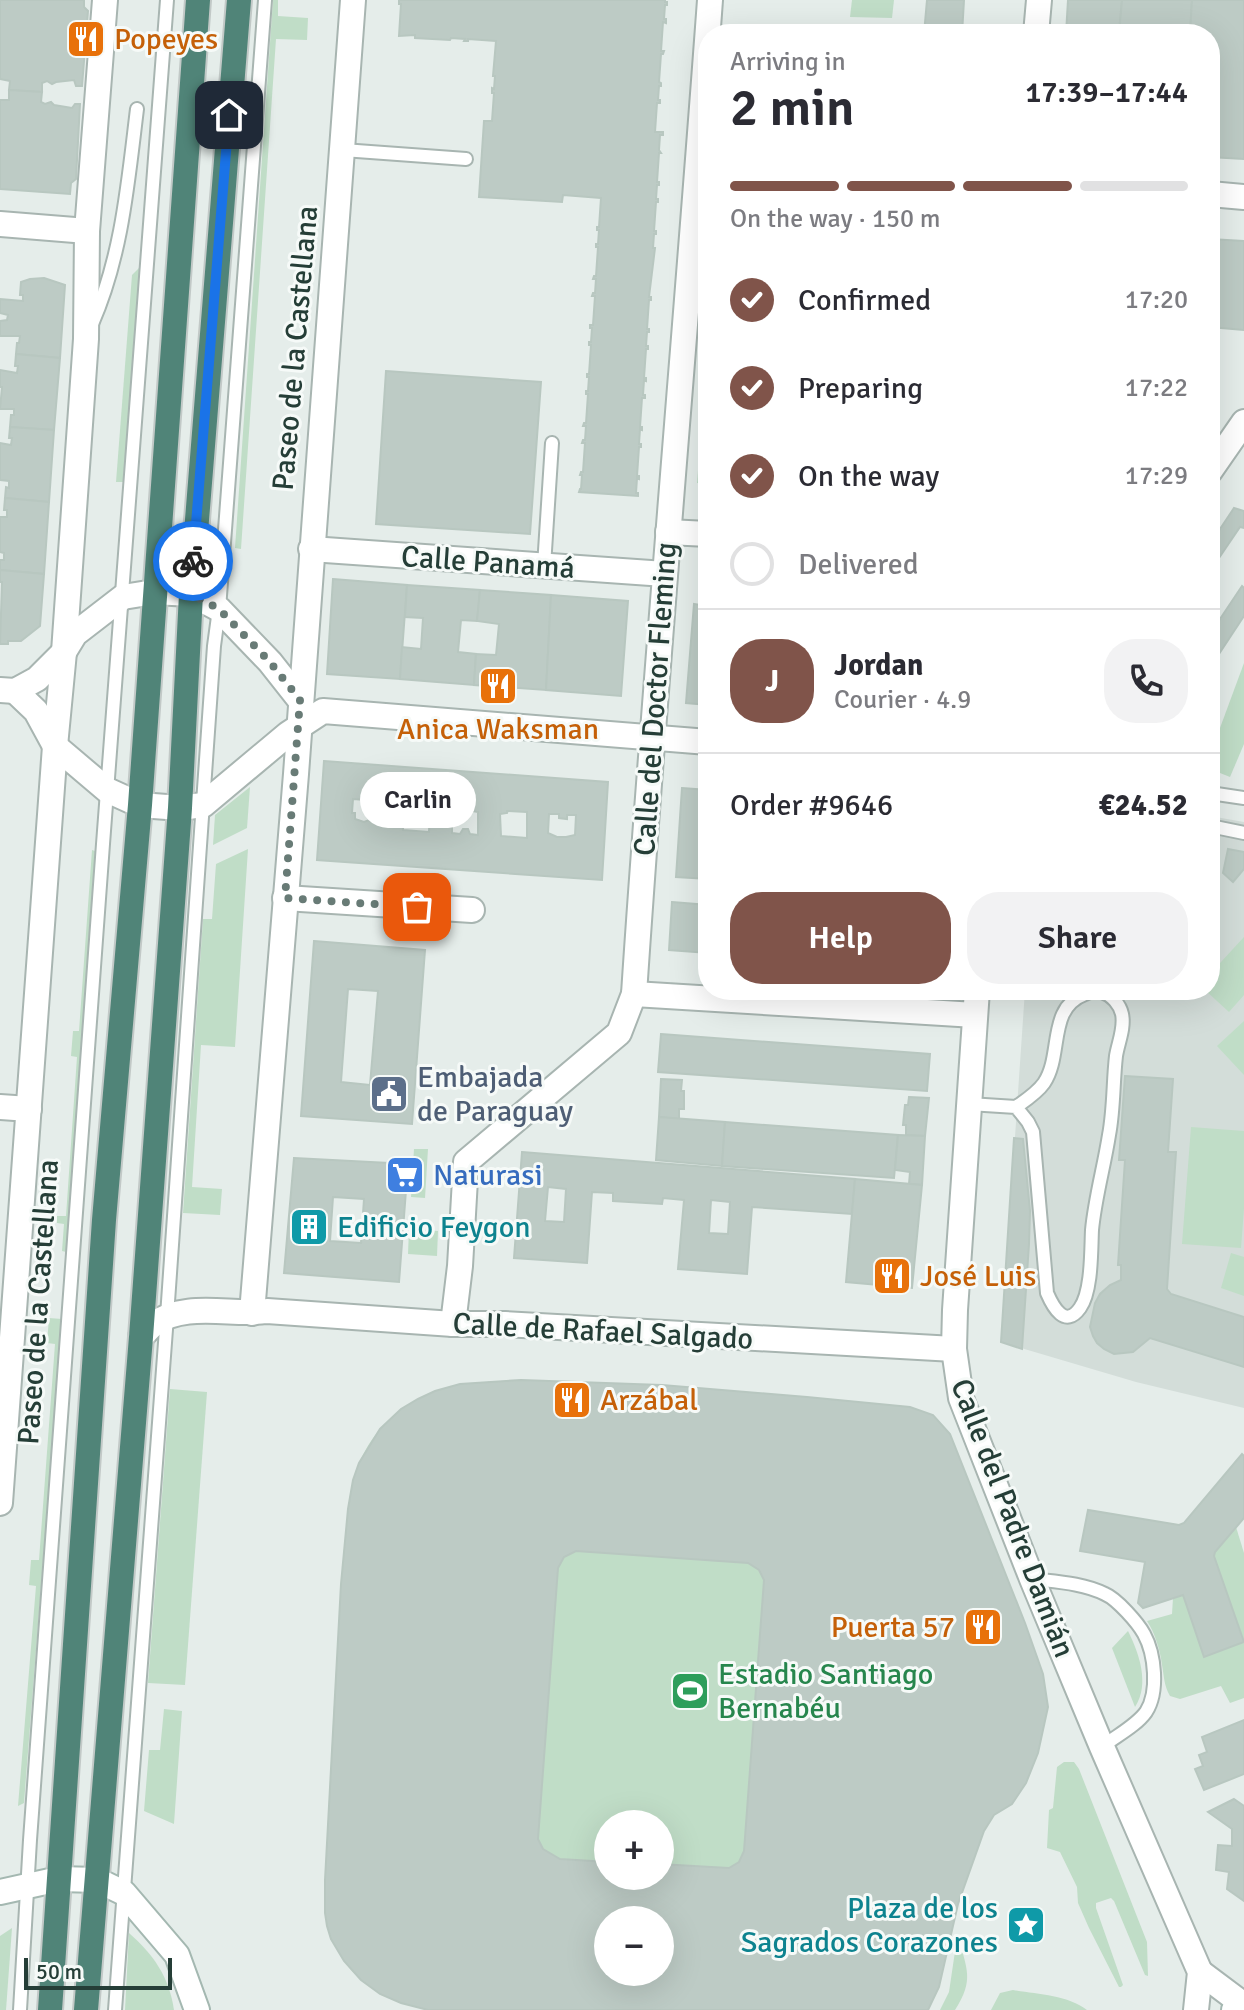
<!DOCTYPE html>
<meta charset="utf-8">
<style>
body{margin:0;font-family:Signika,sans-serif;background:#f2f2f3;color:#2b2b33;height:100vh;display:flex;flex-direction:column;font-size:30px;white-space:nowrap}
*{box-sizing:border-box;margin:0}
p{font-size:26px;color:#7c7c81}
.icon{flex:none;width:44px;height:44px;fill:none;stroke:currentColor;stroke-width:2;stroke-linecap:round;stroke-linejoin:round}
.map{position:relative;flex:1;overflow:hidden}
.side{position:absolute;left:698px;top:24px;width:522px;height:976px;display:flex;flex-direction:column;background:#fff;border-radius:32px;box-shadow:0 8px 32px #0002}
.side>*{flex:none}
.buttons{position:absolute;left:594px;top:1810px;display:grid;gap:16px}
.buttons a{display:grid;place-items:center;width:80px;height:80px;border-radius:50%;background:#fff;box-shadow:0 8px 32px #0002;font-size:40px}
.scale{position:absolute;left:24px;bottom:20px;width:148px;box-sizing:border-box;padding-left:8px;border:4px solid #253e37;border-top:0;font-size:22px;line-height:28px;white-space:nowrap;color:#253e37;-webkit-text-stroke:6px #f6faf8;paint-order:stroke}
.pin{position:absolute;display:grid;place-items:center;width:68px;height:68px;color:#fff;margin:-34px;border-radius:16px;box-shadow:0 4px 12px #0006}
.courier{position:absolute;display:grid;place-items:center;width:80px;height:80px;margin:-40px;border:6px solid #1a73e8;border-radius:50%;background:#fff;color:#222;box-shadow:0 2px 10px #0007}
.bubble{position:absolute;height:56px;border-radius:28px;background:#fff;box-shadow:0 8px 32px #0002;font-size:26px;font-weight:600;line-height:56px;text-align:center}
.headline em{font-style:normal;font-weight:600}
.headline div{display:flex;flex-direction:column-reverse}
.headline{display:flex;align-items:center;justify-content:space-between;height:136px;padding:0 32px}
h1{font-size:52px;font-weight:600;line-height:60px}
.bar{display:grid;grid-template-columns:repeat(4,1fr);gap:12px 8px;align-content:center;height:96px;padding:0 32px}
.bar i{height:10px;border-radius:6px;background:#e1e1e2}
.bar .current{background:#80544a}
.bar p{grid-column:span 4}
.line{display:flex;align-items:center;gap:20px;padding:0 32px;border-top:2px solid #e1e1e2}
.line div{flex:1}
.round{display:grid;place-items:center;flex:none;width:84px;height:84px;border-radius:32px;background:#f2f2f3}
ol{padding:0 32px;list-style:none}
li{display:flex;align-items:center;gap:24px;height:88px}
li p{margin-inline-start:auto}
li .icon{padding:8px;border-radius:50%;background:#80544a;color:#fff;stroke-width:4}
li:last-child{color:#7c7c81}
li i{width:44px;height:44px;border:4px solid #e1e1e2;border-radius:50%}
.primary-button{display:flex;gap:16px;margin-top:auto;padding:16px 32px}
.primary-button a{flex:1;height:92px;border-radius:32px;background:#80544a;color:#fff;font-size:32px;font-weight:600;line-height:92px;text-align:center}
.primary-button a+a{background:#f2f2f3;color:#2b2b33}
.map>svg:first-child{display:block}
</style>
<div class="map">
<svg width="1244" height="2010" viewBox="0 0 1244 2010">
<rect width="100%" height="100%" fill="#e5edea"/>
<polygon fill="#d3ddd9" points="1210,816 1244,822 1244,1408 1136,1382 1001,1342 1025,990 1210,990"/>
<g fill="#c0ddc7" fill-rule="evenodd">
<polygon points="273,0 278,0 278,16 308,18 307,40 276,39 241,549 235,548"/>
<polygon points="852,0 894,0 892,18 850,17"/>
<polygon points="140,267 123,482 116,482 132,275"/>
<polygon points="708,346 708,484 697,483"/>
<polygon points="1244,663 1244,744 1230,777 1210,769 1210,755"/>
<polygon points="250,787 247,828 213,845 215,815"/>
<polygon points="248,849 235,1047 201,1045 192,1187 222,1189 220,1215 183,1213 203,919 212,919 216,864"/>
<polygon points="92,850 95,851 66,1252 62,1251 64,1224 57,1223 57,1216 66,1216 77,1057 71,1056 73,1031 79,1031"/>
<polygon points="1244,937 1244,995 1229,1012 1205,990 1210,990 1210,974"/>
<polygon points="1244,1021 1244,1075 1217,1046"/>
<polygon points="1191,1127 1244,1131 1244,1208 1241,1248 1182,1244"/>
<polygon points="414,1149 428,1149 425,1198 411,1197"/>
<polygon points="409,1229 438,1231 437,1256 408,1254"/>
<polygon points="1231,1253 1244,1257 1244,1296 1221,1288"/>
<polygon points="49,1318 62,1319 24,1803 18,1806 36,1586 29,1585 31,1560 39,1560 55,1344 47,1343"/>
<path d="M521,1380l141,5 145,12 103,10 23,8 17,19 75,189 18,51 5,33 -10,46 -12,30 -14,21 -18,11 -11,16 -25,73 -19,83 -11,23h-500c-36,-9 -69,-22 -88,-56 -8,-13 -14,-27 -15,-42 -1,-10 0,-21 0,-32 4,-81 8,-162 13,-243 2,-36 4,-72 8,-109 2,-16 3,-32 7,-48 6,-19 15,-38 29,-53 39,-43 85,-45 139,-47zM608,1824h52v52h-52zM608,1920h52v52h-52z"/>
<polygon points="170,1389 207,1392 185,1685 148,1683"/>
<polygon points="1236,1527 1244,1553 1244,1641 1214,1556 1215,1552"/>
<path d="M1183,1595l21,62 40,-15v56l-14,5 -9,-17 -41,13 -10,-3c-6,-10 -6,-20 -8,-31 -2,-15 -7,-32 -15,-44l25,-7 1,-16z"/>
<path d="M1128,1631c11,22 22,53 7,76l-23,-59z"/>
<polygon points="164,1709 182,1711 174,1824 144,1811 149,1750 160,1750"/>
<polygon points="1064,1762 1074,1762 1079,1769 1147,1942 1148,1976 1145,1975 1114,1901 1111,1898 1096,1903 1096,1908 1123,1985 1121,1987 1119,1987 1089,1928 1078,1903 1077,1887 1060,1852 1047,1848 1049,1810 1053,1808 1057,1767"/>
<polygon points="12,1928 6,2010 0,2010 0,1936"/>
<path d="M129,1933c25,22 40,44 45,77h-49z"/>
<path d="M957,1938h2c7,31 16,41 -4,72h-15l9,-18z"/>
<path d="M1013,1990c23,4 55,5 74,20h-96l9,-17z"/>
</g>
<g fill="#bdcbc5" stroke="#b8c7c0" stroke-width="2" fill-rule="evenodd">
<polygon points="0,0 84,0 84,7 88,11 82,86 76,86 74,80 56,82 52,84 47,81 42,83 42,92 9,90 10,81 0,79"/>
<polygon points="399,0 665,0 665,2 667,2 667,5 665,5 664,19 666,19 666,23 663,22 661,51 664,51 663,54 661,54 659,82 661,83 661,86 659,86 658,100 660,100 660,103 657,103 655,132 663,132 663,135 660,135 659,150 661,153 659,153 657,182 659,182 659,185 657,185 656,199 658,199 658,202 656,202 654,231 656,231 656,234 654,234 653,248 655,248 649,297 651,297 651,300 649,300 647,329 649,329 649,332 647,332 646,346 648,346 648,349 646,349 644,378 646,378 646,381 644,380 643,395 645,395 645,398 642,398 640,427 642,427 642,430 640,429 639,444 641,444 641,447 639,447 637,476 639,476 639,479 637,478 636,493 638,493 638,496 579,492 580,489 581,489 582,475 580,475 581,472 583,472 585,443 582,443 583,440 585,440 586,426 583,426 584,423 586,423 588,394 586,394 586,391 588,391 589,377 587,377 587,374 589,374 591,345 589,345 589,342 591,342 592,328 590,328 590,325 593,325 595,296 592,296 593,293 595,293 596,279 593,279 594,276 596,276 598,247 596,247 596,244 598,244 599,230 597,230 597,227 599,227 601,198 563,195 562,202 479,197 484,121 492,121 494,93 492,93 492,88 494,89 495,76 493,76 496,41 468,39 468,41 464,41 465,39 451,38 450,40 415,38 415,35 399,36 401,4 399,4"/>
<polygon points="927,0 964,0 962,34 924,34"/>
<polygon points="1068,0 1122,0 1119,34 1066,34"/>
<polygon points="1122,0 1192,0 1190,34 1119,34"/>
<polygon points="1192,0 1244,0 1244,159 1210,157 1210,34 1190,34"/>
<polygon points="9,90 42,92 41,102 45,104 51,102 54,105 72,108 75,104 80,104 76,179 71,183 70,194 0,189 0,100 9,100"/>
<polygon points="1210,239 1244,241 1244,330 1210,327"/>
<polygon points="44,278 65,285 60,358 16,354 17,343 19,343 20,336 0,336 0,321 7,320 8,315 0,313 0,299 23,301 23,295 20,295 21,282 30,279"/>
<polygon points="16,354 60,358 54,430 10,427 11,415 14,415 14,409 0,409 2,387 0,387 0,370 17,373 18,366 15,366"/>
<polygon points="386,371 541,382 530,534 376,524"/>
<polygon points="10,427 54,430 49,502 5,498 6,487 9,488 9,481 0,480 0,443 11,445 12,438 9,438"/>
<polygon points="5,498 49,502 44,574 0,570 0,560 4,560 4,553 0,552 0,517 7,517 7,510 4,510"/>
<polygon points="1234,508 1244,511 1244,528 1240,527 1219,558 1210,553 1210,544"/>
<polygon points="0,570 44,574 40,626 21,641 8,641 8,644 0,644 2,582 0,582"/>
<polygon points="333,579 407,585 400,679 327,674"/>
<polygon points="407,585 480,590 477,621 461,620 458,652 476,654 474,685 400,679 402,647 421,649 423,618 405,617"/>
<polygon points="1242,586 1244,588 1244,616 1211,666 1210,634"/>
<polygon points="480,590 551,595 546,690 474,685 476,654 496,655 499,624 477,621"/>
<polygon points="551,595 628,601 621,696 546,690"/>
<polygon points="694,604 708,606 708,705 686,703"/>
<path d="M324,761l284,21 -6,98 -285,-20zM353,799l26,2 -1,14h5l-1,6 -9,1 -4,-2 -5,2 -9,-3v-6h-3zM404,802l14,1v2h5l1,2 6,2 -1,23 -26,-2zM459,807l13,1v3l6,1v23l-8,-1 -2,-5h-5l-3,5 -8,-1v-22l7,-1zM507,811l20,1v26l-26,-2 -1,-22 7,-1zM549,814h10v4l8,1v-4h9l-1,20 -9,2h-9l-9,-4z"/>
<polygon points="682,788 708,790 708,879 676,877"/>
<polygon points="1228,849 1244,852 1244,869 1233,882 1223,873"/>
<polygon points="672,902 708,905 708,953 669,950"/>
<path d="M314,941l111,9 -13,174 -111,-8zM348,989l30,2 -8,94 -29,-3z"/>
<polygon points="661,1034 930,1054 927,1091 658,1072"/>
<polygon points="1125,1076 1173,1079 1168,1152 1176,1152 1167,1289 1171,1294 1244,1317 1244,1367 1150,1338 1133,1352 1114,1354 1104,1349 1097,1343 1093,1336 1090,1327 1095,1303 1100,1294 1110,1285 1121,1280 1121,1265 1118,1265 1125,1160 1119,1160"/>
<polygon points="661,1079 682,1080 681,1091 684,1091 684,1109 679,1109 679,1119 659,1117"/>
<polygon points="909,1097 929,1098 925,1136 906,1135 906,1125 903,1125 905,1105 908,1105"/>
<polygon points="659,1117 725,1122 722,1166 656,1160"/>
<polygon points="725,1122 898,1135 894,1178 722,1166"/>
<polygon points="898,1135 925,1136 922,1185 909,1184 910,1172 895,1170"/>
<polygon points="1014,1138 1023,1139 1030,1211 1029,1244 1022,1349 1001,1342"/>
<path d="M522,1152l333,27 -3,35 -100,-7 -5,67 -69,-5 6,-69 -21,-2 -1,6 -49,-3v-8l-21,-1 -5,71 -73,-5zM548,1187l18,2 -2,33 -19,-1zM711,1200l19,2 -2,32 -19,-1z"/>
<path d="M294,1158l114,6 -9,118 -115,-9zM333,1197l31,2 -3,44 -31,-2z"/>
<polygon points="855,1179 922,1185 912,1288 846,1282"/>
<path d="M521,1380l141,5 145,12 103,10 23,8 17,19 75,189 18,51 5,33 -10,46 -12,30 -14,21 -18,11 -10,16 -26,73 -19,83 -11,23h-500l-27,-7 -21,-9 -19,-14 -17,-19 -13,-22 -4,-13 -2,-13v-33l16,-296 7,-75 5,-29 6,-17 21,-34 21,-20 17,-10 17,-8 25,-7zM576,1551l172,12 11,7 5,10 -20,271 -5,11 -10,6 -69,-4v12h-52v-14l-48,-3 -17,-10 -5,-10 20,-271 6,-11zM608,1920h52v52h-52z"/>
<polygon points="1242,1454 1244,1456 1244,1518 1215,1552 1214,1556 1244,1642 1204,1657 1183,1595 1143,1608 1138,1603 1145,1562 1080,1551 1088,1510 1179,1525 1184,1523"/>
<polygon points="1244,1720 1244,1774 1204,1790 1195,1769 1203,1766 1199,1755 1207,1752 1202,1737"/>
<polygon points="1234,1799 1244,1806 1244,1901 1227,1889 1229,1872 1216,1870 1218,1845 1232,1846 1232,1829 1208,1812"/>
</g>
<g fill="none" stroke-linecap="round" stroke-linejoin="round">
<g stroke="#a8b5b1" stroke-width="16">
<g id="service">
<polyline points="343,150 466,159"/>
<path d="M92,324c30,-68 36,-142 45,-215"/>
<polyline points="544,566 552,443"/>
<polyline points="1210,793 1244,798"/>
<polyline points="1210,826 1244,833"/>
<path d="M969,1104l47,3c10,-7 21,-14 28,-24 19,-28 3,-75 41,-89 5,-2 12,-4 17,-2 10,3 18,13 20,22 3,14 -4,29 -6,42 -3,26 -2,53 -7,79 -5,32 -14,63 -17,95 -1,21 0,61 -12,78 -15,21 -27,-1 -33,-15l-14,-161 -5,-10 -12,-15"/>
<path d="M1032,1579c25,3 51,4 73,15 12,5 33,29 39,40 11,20 15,58 2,78 -10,14 -30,24 -44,35"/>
<polyline points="20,2010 30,1840 103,844 167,0"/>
<polyline points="115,2010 167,1316 214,646 219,609 265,0"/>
</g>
</g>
<g stroke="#a8b5b1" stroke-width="28">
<g id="minor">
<polyline points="1036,34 1039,0"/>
<polyline points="1210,194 1244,197"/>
<polyline points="0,224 87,231"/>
<polyline points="668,532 708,534"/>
<polyline points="311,549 665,574"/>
<polyline points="300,700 270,662 219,609 191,594 154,592 123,597 75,634 64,652 37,679 15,691 36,711 55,746 107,790 140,805 180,808 203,805 288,734 323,711 708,742"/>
<polyline points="285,898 472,910"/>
<polyline points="634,994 975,1015"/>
<polyline points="0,1107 29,1109"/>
<polyline points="252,1313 296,774 353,0"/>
<path d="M453,1324l7,-58 6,-104 153,-129 15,-39c22,-332 52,-663 76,-994"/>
<path d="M141,1337c4,-4 9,-10 13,-13 30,-23 79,-8 113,-13l186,13h52l449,25"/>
<polyline points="0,1503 55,746 64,652 86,339 87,231 105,0"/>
</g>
</g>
<g stroke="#a8b5b1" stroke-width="28">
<g id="tertiary">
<polyline points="1210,471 1244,422"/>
<polyline points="0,690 15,691"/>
<polyline points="977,990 955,1310 954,1349 961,1398 1032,1579 1102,1747 1200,1972 1196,2010"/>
<polyline points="1200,1972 1244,2005"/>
</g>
</g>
<g stroke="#a4b8b1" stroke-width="28">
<g id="secondary">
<polyline points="0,1892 59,1879 97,1880 124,1893 177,1955 197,2010"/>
<polyline points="1234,2010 1244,2007"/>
</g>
</g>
<g stroke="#c2c9c7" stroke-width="28">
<g id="trunk">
<polyline points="50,2010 104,1220 140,805 198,0"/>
<polyline points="86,2010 141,1337 180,808 191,594 239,0"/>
</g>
</g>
<use href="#service" stroke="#fff" stroke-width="12"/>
<use href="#minor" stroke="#fff" stroke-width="24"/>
<use href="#tertiary" stroke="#fff" stroke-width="24"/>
<use href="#secondary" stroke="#fff" stroke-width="24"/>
<use href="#trunk" stroke="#508478" stroke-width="24"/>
</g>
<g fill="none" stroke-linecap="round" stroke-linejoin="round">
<polyline stroke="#687b76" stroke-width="8" stroke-dasharray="0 14.4" points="193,561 191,594 219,609 270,662 300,700 285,898 417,907"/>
<polyline stroke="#1a73e8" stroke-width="10" points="193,561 229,115"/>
</g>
<defs>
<g id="restaurant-square" transform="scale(2)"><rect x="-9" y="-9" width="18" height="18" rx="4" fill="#e8710a" stroke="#f6faf8"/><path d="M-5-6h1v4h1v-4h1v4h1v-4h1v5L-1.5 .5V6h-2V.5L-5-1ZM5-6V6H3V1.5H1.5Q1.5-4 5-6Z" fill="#fff"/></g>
<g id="civic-square" transform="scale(2)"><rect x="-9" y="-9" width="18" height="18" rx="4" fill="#5c6f8a" stroke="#f6faf8"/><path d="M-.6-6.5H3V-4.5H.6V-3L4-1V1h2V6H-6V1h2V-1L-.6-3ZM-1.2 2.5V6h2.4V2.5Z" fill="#fff"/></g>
<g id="supermarket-square" transform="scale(2)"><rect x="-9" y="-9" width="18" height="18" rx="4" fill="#3f7fe0" stroke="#f6faf8"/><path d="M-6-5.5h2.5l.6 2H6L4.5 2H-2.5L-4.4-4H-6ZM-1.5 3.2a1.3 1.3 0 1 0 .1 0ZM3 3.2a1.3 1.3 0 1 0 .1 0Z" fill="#fff"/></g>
<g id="building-square" transform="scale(2)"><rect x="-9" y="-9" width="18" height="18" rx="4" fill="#0f9aa8" stroke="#f6faf8"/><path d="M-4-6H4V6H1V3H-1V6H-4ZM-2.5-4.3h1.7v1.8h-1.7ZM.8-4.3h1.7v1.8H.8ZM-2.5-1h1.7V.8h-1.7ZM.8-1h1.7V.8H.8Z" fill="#fff"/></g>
<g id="stadium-square" transform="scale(2)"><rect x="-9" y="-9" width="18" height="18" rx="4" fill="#2e9e5b" stroke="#f6faf8"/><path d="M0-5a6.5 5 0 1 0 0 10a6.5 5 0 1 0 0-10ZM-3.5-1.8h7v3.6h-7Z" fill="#fff"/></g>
<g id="sight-square" transform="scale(2)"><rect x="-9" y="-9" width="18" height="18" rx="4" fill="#0f9aa8" stroke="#f6faf8"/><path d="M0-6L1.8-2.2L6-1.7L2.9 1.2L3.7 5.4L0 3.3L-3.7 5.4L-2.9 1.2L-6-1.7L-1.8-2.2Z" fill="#fff"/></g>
</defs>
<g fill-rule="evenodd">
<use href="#restaurant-square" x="86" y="39"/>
<use href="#restaurant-square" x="498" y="686"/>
<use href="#civic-square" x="389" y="1094"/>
<use href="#supermarket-square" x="405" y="1175"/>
<use href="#building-square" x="309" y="1227"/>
<use href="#restaurant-square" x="892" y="1276"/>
<use href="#restaurant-square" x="572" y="1400"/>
<use href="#restaurant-square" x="983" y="1627"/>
<use href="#stadium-square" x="690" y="1691"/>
<use href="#sight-square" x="1026" y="1925"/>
</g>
<g text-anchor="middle" stroke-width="6" stroke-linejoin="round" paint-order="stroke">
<g font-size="30" fill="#c56008" stroke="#f6faf8" text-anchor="start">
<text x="114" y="49">Popeyes</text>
<text x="498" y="739" text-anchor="middle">Anica Waksman</text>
<text x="920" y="1286">José Luis</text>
<text x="600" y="1410">Arzábal</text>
<text x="955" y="1637" text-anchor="end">Puerta 57</text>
</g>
<g font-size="30" fill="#253e37" stroke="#f6faf8">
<text transform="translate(295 348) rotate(-85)" y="10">Paseo de la Castellana</text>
<text transform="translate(488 562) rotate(4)" y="10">Calle Panamá</text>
<text transform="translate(655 699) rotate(-86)" y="10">Calle del Doctor Fleming</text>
<text transform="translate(38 1302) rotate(-86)" y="10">Paseo de la Castellana</text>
<text transform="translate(603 1331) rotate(3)" y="10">Calle de Rafael Salgado</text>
<text transform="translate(1013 1518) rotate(69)" y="10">Calle del Padre Damián</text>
</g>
<g font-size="30" fill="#4e5e75" stroke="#f6faf8" text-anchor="start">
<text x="417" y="1087">Embajada<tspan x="417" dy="34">de Paraguay</tspan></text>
</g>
<g font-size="30" fill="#366cbe" stroke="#f6faf8" text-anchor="start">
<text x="433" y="1185">Naturasi</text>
</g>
<g font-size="30" fill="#0d838f" stroke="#f6faf8" text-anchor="start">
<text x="337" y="1237">Edificio Feygon</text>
<text x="998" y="1918" text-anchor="end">Plaza de los<tspan x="998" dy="34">Sagrados Corazones</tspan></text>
</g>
<g font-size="30" fill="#27864d" stroke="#f6faf8" text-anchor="start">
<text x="718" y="1684">Estadio Santiago<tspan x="718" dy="34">Bernabéu</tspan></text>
</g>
</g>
</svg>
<div class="buttons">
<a>+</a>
<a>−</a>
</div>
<div class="scale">50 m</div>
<div class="pin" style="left:417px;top:907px;background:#ea580c"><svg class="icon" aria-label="bag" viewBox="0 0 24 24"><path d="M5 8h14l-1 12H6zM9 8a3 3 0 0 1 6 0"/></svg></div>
<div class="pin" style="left:229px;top:115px;background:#1f2937"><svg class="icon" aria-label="home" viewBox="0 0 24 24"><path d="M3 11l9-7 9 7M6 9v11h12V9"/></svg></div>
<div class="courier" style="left:193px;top:561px"><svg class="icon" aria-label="bike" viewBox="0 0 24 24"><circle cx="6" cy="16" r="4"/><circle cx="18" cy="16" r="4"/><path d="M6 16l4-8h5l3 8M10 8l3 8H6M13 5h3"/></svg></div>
<div class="bubble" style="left:360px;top:772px;width:116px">Carlin</div>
<section class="side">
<div class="headline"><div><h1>2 min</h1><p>Arriving in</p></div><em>17:39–17:44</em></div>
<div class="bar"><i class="current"></i><i class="current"></i><i class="current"></i><i></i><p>On the way · 150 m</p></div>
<ol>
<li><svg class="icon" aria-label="check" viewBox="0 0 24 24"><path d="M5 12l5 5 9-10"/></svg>Confirmed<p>17:20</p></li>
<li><svg class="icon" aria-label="check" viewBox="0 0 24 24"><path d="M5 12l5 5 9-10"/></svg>Preparing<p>17:22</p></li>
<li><svg class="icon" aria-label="check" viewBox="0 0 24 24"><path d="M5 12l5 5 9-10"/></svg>On the way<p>17:29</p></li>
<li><i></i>Delivered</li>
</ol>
<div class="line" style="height:144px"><b class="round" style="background:#80544a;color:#fff">J</b><div><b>Jordan</b><p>Courier · 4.9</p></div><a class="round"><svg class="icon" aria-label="phone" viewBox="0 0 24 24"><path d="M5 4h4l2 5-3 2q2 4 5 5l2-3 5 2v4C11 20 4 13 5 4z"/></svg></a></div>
<div class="line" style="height:104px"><div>Order #9646</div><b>€24.52</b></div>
<div class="primary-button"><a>Help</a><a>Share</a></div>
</section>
</div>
